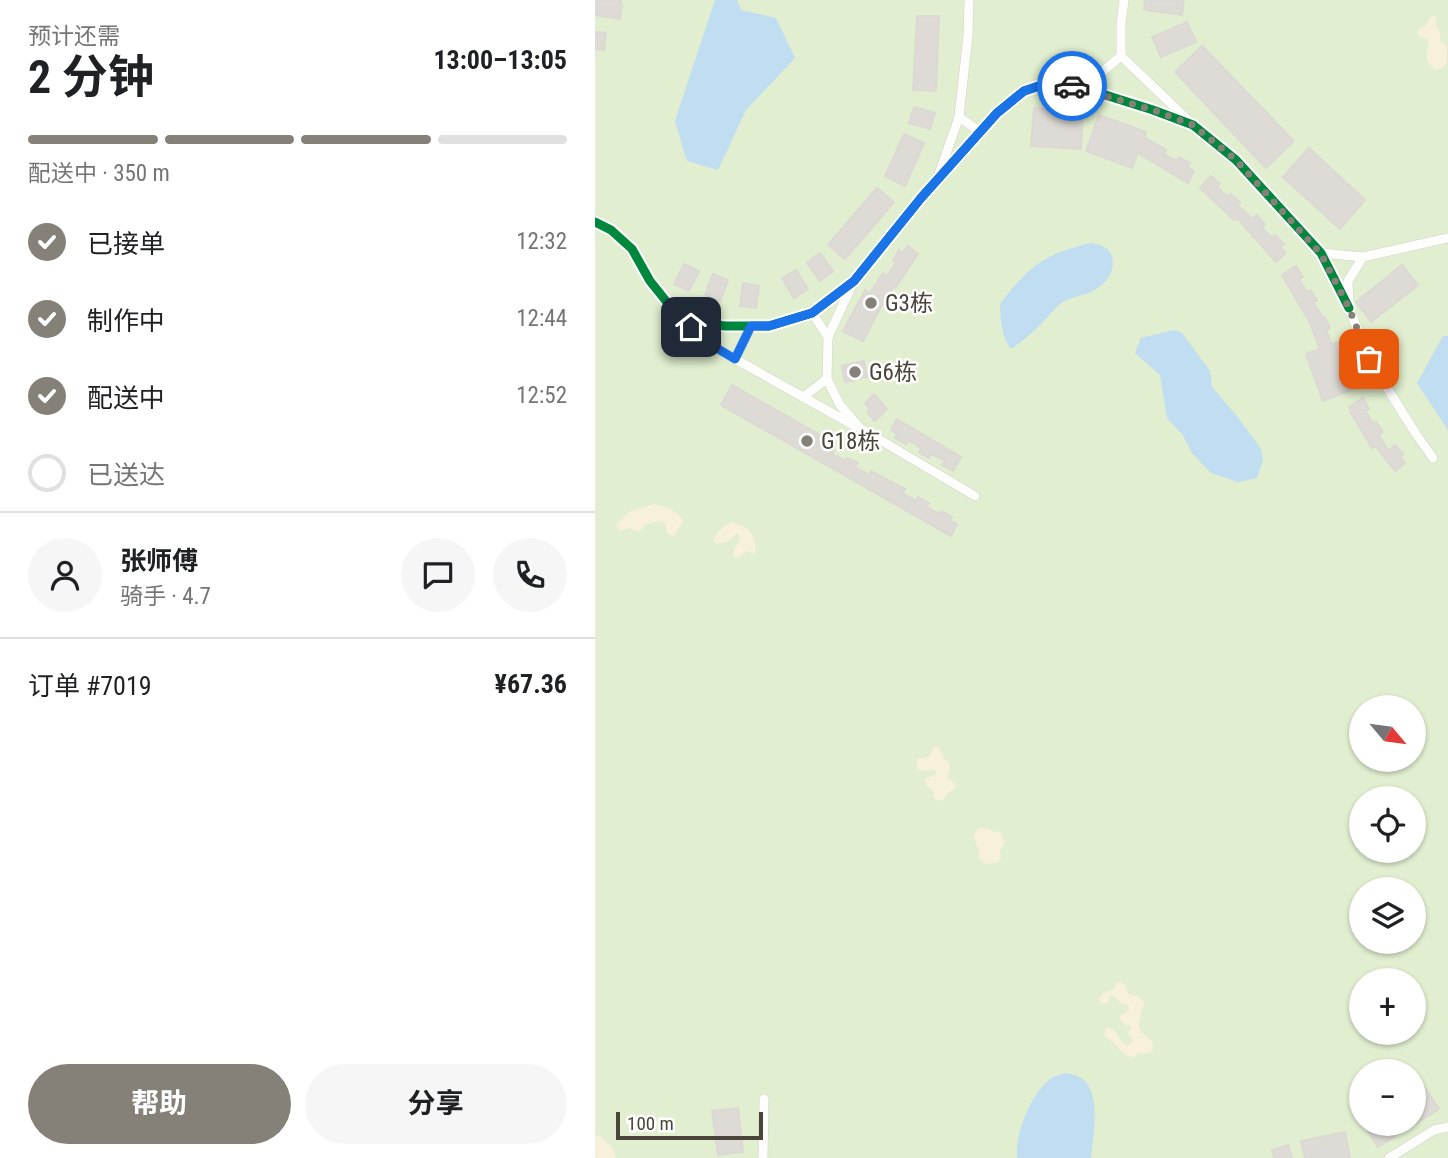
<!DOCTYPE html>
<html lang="zh">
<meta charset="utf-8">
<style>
body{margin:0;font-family:"Roboto Condensed","Noto Sans SC",sans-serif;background:#f6f6f6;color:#202124;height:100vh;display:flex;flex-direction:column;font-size:26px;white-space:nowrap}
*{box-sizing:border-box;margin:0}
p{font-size:23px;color:#757577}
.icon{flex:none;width:38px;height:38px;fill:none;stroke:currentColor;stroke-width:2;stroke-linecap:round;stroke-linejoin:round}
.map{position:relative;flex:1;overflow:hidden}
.side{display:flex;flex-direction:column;background:#fff;width:595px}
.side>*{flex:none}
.needle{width:46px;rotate:119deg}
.tools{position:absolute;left:754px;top:695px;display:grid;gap:14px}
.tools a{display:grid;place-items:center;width:77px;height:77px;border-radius:50%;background:#fff;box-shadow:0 2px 5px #0004;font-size:35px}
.scale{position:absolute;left:21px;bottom:18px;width:147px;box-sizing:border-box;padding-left:7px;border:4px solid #4b4439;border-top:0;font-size:19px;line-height:24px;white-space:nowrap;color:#4b4439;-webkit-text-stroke:5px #fff;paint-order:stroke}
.pin{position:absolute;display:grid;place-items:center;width:60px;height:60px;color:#fff;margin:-30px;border-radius:14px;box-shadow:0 4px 10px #0006}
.courier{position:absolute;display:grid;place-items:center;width:70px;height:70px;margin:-35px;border:5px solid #1a73e8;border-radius:50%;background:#fff;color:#222;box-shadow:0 2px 9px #0007}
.headline em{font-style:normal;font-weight:700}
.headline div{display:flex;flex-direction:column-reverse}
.headline{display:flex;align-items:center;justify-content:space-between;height:119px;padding:0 28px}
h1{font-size:46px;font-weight:700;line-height:52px}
.bar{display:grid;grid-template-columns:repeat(4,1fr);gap:10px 7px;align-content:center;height:84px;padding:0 28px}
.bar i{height:9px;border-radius:5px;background:#e0e0e0}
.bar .active{background:#868178}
.bar p{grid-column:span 4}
.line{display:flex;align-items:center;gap:18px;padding:0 28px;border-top:2px solid #e0e0e0}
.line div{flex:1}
.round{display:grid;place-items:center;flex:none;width:74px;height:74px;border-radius:37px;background:#f6f6f6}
ol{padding:0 28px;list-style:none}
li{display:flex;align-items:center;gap:21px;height:77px}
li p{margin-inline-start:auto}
li .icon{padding:7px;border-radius:50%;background:#868178;color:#fff;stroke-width:4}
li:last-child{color:#757577}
li i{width:38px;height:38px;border:4px solid #e0e0e0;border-radius:50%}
.cta{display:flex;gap:14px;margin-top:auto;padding:14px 28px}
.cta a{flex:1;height:80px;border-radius:42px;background:#868178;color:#fff;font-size:28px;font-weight:700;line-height:80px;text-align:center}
.cta a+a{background:#f6f6f6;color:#202124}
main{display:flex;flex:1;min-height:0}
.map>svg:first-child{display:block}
</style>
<main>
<section class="side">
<div class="headline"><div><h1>2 分钟</h1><p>预计还需</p></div><em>13:00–13:05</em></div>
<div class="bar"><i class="active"></i><i class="active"></i><i class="active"></i><i></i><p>配送中 · 350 m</p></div>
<ol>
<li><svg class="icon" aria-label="check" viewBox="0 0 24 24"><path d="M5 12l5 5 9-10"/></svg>已接单<p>12:32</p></li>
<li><svg class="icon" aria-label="check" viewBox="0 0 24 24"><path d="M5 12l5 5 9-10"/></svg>制作中<p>12:44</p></li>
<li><svg class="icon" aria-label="check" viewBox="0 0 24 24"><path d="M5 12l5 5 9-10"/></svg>配送中<p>12:52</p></li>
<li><i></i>已送达</li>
</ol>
<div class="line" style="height:126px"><a class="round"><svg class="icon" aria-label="person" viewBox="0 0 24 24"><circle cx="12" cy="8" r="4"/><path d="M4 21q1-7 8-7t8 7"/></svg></a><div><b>张师傅</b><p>骑手 · 4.7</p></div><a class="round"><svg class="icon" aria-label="chat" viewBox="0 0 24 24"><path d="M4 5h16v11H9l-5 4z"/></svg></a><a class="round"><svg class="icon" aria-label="phone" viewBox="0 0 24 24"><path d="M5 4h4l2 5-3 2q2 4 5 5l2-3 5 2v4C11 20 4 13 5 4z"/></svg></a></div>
<div class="line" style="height:91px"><div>订单 #7019</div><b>¥67.36</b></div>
<div class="cta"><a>帮助</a><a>分享</a></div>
</section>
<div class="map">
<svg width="853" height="1158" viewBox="0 0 853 1158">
<rect width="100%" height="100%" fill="#f4f2ee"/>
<path fill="#e1eecf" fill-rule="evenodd" d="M0,0h853v1158h-853zM766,707h53v53h-53zM766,798h53v52h-53zM766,889h53v53h-53zM766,980h53v52h-53zM766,1071h53v53h-53z"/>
<g fill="#f7f0da">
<path d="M838,16l3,1v9l5,8 -2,7 7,4c2,6 0,11 1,18 -9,11 -19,7 -20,-7 -1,-6 3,-10 1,-17l-7,-2 -4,-4 2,-5 6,-1 5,-10z"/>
<path d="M59,504c10,3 25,6 29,17l-8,14 -3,1 -4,-2 -3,-10 -5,-3 -14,3 -7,8 -10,-4 -9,3 -4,-6 12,-13z"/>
<path d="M136,522c16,3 28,14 24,32l-9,-3 -5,6 -5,1 -3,-2c0,-8 6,-12 7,-20l-3,-3c-7,8 -11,11 -22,10l-2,-4 3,-5 7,-7z"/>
<path d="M339,746l5,2 5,11 5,3 1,7 -3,8 8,6 2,5 -9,5 -6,8 -8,-2 -1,-9 -7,-4 -1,-4 1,-4 9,-3 1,-4c-6,-2 -10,1 -17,-1l-3,-5 1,-6 12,-2z"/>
<path d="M384,828h9l6,4 4,-1 3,2 4,10 -5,7 1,9 -5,4 -11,1 -6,-5c1,-9 -4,-15 -5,-24z"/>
<path d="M522,982c9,0 9,5 11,12l10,2 6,5c0,8 -5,15 -5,23 1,13 10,11 13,18 5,11 -7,13 -14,11l-4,5 -10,-4 -9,-10 -11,-9 2,-7c11,-1 12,9 17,15l5,2 6,-4 -6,-6 3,-9 -6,-1 -5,-5v-4l9,-6 -1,-5 -8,-2c-2,-4 -5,-9 -11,-7l1,5 -7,3 -3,-2 -1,-4c4,-6 8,-7 14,-8z"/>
<path d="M0,1135c9,2 20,14 21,23h-21z"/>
</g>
<g fill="#c0ddf1">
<polygon points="120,0 142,0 146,10 181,18 200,58 151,110 123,170 92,161 80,121"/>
<path d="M496,243c9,2 19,4 21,14 4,15 -8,29 -21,35 -10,4 -22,5 -31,12 -8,7 -15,17 -23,24 -8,8 -17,15 -26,21 -10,-12 -10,-30 -11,-45 29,-38 44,-50 91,-61z"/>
<polygon points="579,330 587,333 615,371 617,387 644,419 666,449 668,460 662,478 643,482 616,473 597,453 587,434 572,418 565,375 540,353 546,338"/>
<polygon points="848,336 853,336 853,430 822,383"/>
<path d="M470,1073c5,1 12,2 16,5 21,13 12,58 10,80h-74c-2,-24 13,-62 32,-78 4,-4 11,-5 16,-7z"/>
</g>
<g fill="#dedbd6" stroke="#dcd9d4" stroke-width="2">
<polygon points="0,0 26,0 25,4 27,5 25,19 0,15"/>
<polygon points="550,0 589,0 587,15 549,10"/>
<polygon points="322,16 344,16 341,91 318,90"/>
<polygon points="592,22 601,42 566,57 557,37"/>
<polygon points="0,32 11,33 9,50 0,49"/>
<polygon points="607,46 699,141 671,168 580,72"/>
<polygon points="319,107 340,113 335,129 314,123"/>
<polygon points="439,108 488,111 486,149 436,146"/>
<polygon points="504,115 551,132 549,137 571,150 569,154 582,161 584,157 595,163 592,167 599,171 593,183 543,153 537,168 491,151"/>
<polygon points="309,134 329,143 310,186 290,176"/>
<polygon points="714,148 770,200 745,229 688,177"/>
<polygon points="616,176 625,184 622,187 633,197 636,194 645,202 642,205 658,219 662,215 670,224 667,227 677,238 680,235 689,244 685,247 691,253 681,262 642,218 639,220 605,188"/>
<polygon points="282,188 299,202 250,259 233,245"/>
<polygon points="313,246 323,254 300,288 299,287 294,292 268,341 248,331 270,290 275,293 288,273 292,276 301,263 298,261 304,250 308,253"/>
<polygon points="225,253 238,271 225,281 212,263"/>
<polygon points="89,264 104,271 94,291 79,284"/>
<polygon points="807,265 823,285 776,322 761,302"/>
<polygon points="701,266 708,277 704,279 712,292 715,290 722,300 718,302 728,318 730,317 735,328 731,330 737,344 747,341 764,387 728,401 711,354 725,349 714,321 687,275"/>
<polygon points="201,270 213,289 199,298 187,278"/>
<polygon points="118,274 133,280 125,301 110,295"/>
<polygon points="148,283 164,286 161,308 145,306"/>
<polygon points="269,361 272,377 250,382 247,366"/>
<polygon points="137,385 225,435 222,441 239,450 237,454 250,461 252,458 263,463 260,467 274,475 276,471 310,489 308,493 321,501 323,497 334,503 331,507 345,514 347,511 357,517 355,521 362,524 356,536 126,405"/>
<polygon points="279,394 292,409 280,421 272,412 275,409 270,403"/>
<polygon points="768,398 774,409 770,411 778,424 781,422 788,432 784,435 793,451 800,445 808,454 805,457 810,463 800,471 780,446 777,448 756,413 757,413 754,407"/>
<polygon points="302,419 366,457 358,471 347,465 350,461 337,454 334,458 324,452 326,448 313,440 311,444 300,438 302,434 296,430"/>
<polygon points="830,1088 844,1109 783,1147 768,1124 819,1124 819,1095"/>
<polygon points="143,1108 148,1152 123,1155 117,1111"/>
<polygon points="750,1132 755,1158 710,1158 706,1141"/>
<polygon points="693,1145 697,1158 679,1158 677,1150"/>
</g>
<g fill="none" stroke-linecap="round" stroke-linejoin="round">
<g stroke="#d2d0cb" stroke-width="10">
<g id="street">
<polyline points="529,0 526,24 526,56 595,122"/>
<polyline points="488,88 526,56"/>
<polyline points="364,117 385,132"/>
<polyline points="343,177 364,117 373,35 374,2"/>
<polyline points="0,222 16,230 37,249 55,281 79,311 107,323 130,326 174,326 217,313 259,281 326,198 402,113 429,91 456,82 488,88 558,110 598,125 641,160 726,253 754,308"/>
<polyline points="726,253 768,257"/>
<polyline points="258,283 233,337 232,379 245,405 265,428 380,496"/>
<polyline points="217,313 233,337"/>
<polyline points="86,317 113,343 140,359 260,426"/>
<polyline points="140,359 156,326"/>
<polyline points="208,397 232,379"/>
<polyline points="838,458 821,434 774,359 754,308 753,281 768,257 853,238"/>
<polyline points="168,1158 169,1099"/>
<polyline points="794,1158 839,1130 853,1127"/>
</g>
</g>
<use href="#street" stroke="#fdfdfc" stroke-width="9"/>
<g stroke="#fff" stroke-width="13">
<polyline id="cycleway" points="0,222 16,230 37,249 55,281 79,311 107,323 130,326 174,326 217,313 259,281 326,198 402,113 429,91 456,82 488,88 558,110 598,125 641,160 726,253 754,308"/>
</g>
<use href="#cycleway" stroke="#00873e" stroke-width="9"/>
</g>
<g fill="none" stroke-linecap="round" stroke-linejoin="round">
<polyline stroke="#868178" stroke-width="7" stroke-dasharray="0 12.6" points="477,86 558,110 598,125 641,160 726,254 754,308 774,359"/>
<polyline stroke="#1a73e8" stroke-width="9" points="96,327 113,343 140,359 156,326 174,326 217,313 259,281 326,198 402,113 429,91 456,82 477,86"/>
</g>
<g fill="#868178" stroke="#fff" stroke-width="2.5">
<circle cx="276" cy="303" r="7"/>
<circle cx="260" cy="372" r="7"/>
<circle cx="212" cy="441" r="7"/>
</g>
<g text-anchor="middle" stroke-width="5" stroke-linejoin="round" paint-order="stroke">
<g font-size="23" fill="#4b4439" stroke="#fff" text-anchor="start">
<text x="290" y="311">G3栋</text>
<text x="274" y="380">G6栋</text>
<text x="226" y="449">G18栋</text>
</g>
</g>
</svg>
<div class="tools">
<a><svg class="needle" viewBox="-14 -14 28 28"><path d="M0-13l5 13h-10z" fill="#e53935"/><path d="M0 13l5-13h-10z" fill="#757577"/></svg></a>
<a><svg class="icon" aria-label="locate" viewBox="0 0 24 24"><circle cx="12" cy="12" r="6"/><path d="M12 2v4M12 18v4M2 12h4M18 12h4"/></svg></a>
<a><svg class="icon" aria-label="layers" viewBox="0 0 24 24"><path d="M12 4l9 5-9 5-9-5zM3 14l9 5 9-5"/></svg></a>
<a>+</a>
<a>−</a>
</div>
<div class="scale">100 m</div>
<div class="pin" style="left:774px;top:359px;background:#ea580c"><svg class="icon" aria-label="bag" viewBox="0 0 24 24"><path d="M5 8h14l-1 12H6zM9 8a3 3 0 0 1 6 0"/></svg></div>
<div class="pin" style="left:96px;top:327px;background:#1f2937"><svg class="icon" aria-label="home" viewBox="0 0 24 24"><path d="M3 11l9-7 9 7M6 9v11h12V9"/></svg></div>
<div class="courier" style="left:477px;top:86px"><svg class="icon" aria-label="car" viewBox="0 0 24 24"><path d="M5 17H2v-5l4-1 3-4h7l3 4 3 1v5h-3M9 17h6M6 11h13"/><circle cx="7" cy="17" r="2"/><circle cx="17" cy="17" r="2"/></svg></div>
</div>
</main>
